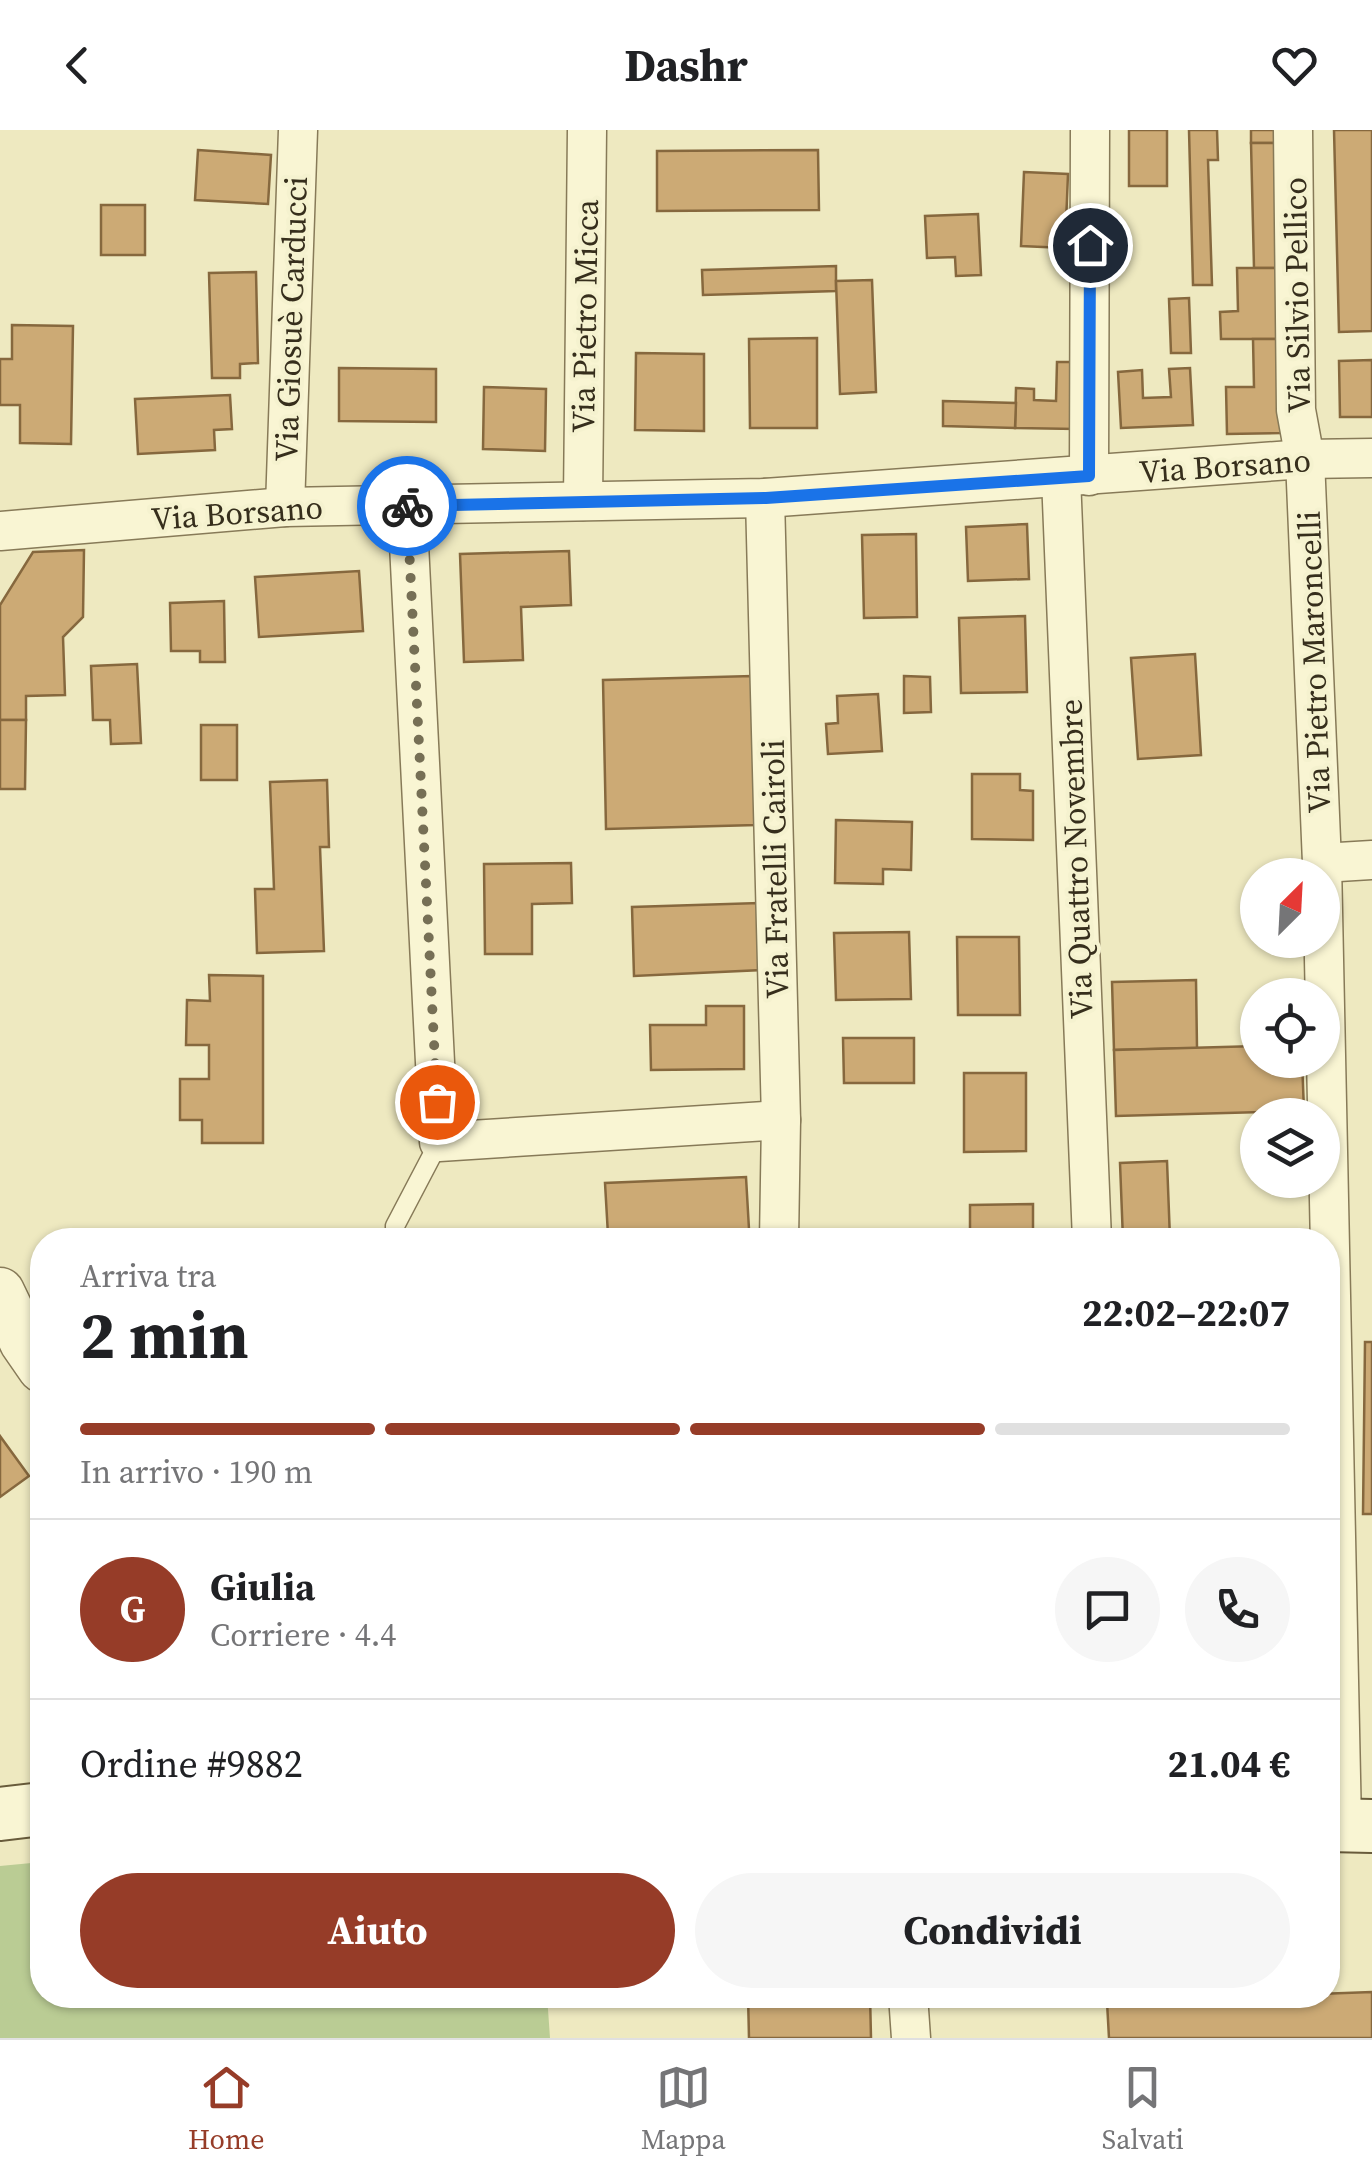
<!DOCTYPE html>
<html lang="it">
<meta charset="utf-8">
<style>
body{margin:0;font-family:"Source Serif 4",serif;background:#f6f6f6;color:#202124;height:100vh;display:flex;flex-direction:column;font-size:38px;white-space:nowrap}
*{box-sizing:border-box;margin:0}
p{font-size:32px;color:#757577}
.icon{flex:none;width:55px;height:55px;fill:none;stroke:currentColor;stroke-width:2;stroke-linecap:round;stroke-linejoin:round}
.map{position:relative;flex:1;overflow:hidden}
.panel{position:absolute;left:30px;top:1098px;width:1310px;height:780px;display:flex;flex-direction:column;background:#fff;border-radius:40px;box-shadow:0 2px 8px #0004}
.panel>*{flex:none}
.needle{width:65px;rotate:24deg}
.controls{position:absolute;left:1240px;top:728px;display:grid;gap:20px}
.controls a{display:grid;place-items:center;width:100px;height:100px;border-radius:50%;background:#fff;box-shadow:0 2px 8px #0004;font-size:50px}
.pin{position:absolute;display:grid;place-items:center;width:85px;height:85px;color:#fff;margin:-42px;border:5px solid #fff;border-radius:50%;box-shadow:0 2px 10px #0007}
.courier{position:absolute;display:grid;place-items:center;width:100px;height:100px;margin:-50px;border:8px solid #1a73e8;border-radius:50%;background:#fff;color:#222;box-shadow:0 2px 12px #0007}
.headline em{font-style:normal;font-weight:700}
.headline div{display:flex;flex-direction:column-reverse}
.headline{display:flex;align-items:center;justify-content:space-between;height:170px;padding:0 50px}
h1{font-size:65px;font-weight:700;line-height:75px}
.bar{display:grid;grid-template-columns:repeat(4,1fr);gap:15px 10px;align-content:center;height:120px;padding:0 50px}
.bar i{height:12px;border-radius:8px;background:#e0e0e0}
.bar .selected{background:#963c28}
.bar p{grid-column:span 4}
.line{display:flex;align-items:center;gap:25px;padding:0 50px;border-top:2px solid #e0e0e0}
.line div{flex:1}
.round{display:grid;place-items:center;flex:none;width:105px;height:105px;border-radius:52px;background:#f6f6f6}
.action{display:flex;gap:20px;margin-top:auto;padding:20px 50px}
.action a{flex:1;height:115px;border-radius:60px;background:#963c28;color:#fff;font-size:40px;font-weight:700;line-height:115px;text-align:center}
.action a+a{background:#f6f6f6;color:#202124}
header{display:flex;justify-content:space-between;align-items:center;height:130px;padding:0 50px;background:#fff;font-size:45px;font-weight:700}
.tabs{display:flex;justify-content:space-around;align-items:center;height:140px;border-top:2px solid #e0e0e0;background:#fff;font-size:28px;color:#757577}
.tabs a{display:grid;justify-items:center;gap:5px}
.tabs .selected{color:#963c28}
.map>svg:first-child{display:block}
</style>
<header><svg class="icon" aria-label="back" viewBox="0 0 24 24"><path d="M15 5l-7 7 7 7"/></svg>Dashr<svg class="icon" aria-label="heart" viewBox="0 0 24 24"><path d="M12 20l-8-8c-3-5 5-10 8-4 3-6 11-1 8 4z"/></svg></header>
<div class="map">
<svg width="1372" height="1908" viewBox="0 0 1372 1908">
<rect width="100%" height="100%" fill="#eee9c0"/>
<polygon fill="#bacc94" points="42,1732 42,1865 547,1865 550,1908 0,1908 0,1736"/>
<g fill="#ccaa75" stroke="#86683e" stroke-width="2.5">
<rect x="1129" y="0" width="38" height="56"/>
<polygon points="1189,0 1217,0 1218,30 1208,30 1212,155 1193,155"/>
<rect x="1251" y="0" width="25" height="13"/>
<polygon points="1334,0 1372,0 1372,201 1339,202"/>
<polygon points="1251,13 1276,13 1278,138 1254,138"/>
<polygon points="198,20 271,25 268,74 195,70"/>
<polygon points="818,20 819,80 657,81 657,21"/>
<polygon points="1024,42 1068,44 1065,118 1021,116"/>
<rect x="101" y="75" width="44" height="50"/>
<polygon points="978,84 981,145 956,146 955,127 927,128 925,86"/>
<polygon points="836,136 836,161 703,165 702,140"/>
<polygon points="1237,138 1278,138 1279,209 1221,209 1220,182 1238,181"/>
<polygon points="256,142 258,233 240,234 240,248 212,248 209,143"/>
<polygon points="872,150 876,262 840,264 836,151"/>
<polygon points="1189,168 1191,223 1171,223 1169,169"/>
<polygon points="12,195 73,196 71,314 20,313 20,275 0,275 0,229 12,229"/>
<polygon points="817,208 817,298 750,298 749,209"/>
<polygon points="1253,209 1279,209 1281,303 1227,304 1226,257 1254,257"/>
<polygon points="636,223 704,224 704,301 635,300"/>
<polygon points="1372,230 1372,287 1340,287 1339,231"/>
<polygon points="1057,232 1077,232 1076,299 1015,298 1016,258 1034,259 1034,270 1056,271"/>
<polygon points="339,238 436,239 436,292 339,291"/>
<polygon points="1190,238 1193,295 1121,298 1118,242 1142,240 1143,268 1171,267 1169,239"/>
<polygon points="484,257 546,259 545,321 483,319"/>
<polygon points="230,265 232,299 214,300 215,320 138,324 135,269"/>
<polygon points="943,271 1016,273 1015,298 943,296"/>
<polygon points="1027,394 1029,449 968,451 966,397"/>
<polygon points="916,404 917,487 864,488 862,405"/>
<polygon points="84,420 83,487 63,507 65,565 26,566 26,590 0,590 0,475 33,422"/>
<polygon points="569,421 571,475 521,477 523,530 464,532 460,424"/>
<polygon points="359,441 363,501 259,507 255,447"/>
<polygon points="224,471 225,532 200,532 200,521 171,521 170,473"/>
<polygon points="1025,486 1027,562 961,563 959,488"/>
<polygon points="1195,524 1201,625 1138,629 1131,528"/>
<polygon points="137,534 141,613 111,614 110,590 93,590 91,536"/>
<polygon points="752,546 756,695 606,699 603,550"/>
<polygon points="904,546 930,547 931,582 904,583"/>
<polygon points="878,564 882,621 828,624 826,594 838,593 837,566"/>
<polygon points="0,590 26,590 25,659 0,659"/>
<rect x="201" y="595" width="36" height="55"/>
<polygon points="972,644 1020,644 1020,660 1033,661 1033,710 972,709"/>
<polygon points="327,650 329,717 320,717 324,821 257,823 255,759 274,759 270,652"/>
<polygon points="836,690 912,692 911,740 883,739 883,754 835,753"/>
<polygon points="571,733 572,773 532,774 532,824 485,824 484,734"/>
<polygon points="759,773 762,840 634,846 632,777"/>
<polygon points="909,802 911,869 836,870 834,803"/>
<polygon points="957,807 1019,807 1020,885 958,885"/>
<polygon points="209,845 263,846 263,1013 202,1013 202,990 180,990 180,949 209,949 209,915 186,915 187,870 210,871"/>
<polygon points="1196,850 1197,918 1114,920 1112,852"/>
<polygon points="706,876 744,876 744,939 651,940 650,895 706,895"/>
<polygon points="843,908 914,908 914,953 844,953"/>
<polygon points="1258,916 1258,930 1302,930 1304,981 1116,986 1114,920"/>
<polygon points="964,943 1026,943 1026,1021 964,1022"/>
<polygon points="1167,1031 1170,1109 1257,1106 1257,1110 1123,1110 1120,1033"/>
<polygon points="746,1047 749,1099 706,1101 707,1110 653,1110 652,1103 608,1105 605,1053"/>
<polygon points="1033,1074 1033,1110 970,1110 970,1075"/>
<polygon points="258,1103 258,1110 178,1110 178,1106"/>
<polygon points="1365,1212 1372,1212 1372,1384 1363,1384"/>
<polygon points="0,1306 29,1346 0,1367"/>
<polygon points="1372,1862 1372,1908 1109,1908 1107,1872"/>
<polygon points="748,1865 870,1865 871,1908 749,1908"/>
<polygon points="952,1865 1007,1865 1007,1869 952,1873"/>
</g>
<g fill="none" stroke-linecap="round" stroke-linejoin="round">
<g stroke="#877a58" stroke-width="21">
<polyline id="service" points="395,1110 395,1096 439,1012"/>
</g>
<g stroke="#877a58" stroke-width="41">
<g id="minor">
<polyline points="1293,0 1296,280 1305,329 1322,733 1342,1695"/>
<polyline points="1089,346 1090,0"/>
<polyline points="1061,347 1092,1110"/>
<polyline points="765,368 781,990 779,1110"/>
<polyline points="583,371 587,0"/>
<polyline points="407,374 439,1012 781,990"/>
<polyline points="285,377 298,0"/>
<polyline points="0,401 285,377 765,368 1305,329 1372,328"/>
<polyline points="1322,733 1372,730"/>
<polyline points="908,1865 911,1908"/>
</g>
</g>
<g stroke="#877a58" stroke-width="51">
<polyline id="tertiary" points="0,1162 24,1212 42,1238"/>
</g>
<g stroke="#685b3b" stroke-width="56">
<g id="secondary">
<polyline points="0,1684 42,1679"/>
<polyline points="1328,1695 1372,1696"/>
</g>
</g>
<use href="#service" stroke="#f9f5d3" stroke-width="18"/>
<use href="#minor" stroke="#f9f5d3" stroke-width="38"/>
<use href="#tertiary" stroke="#f9f5d3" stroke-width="48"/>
<use href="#secondary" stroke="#f9f5d3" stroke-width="52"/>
</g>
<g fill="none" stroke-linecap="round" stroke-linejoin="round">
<polyline stroke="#766f55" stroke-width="10" stroke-dasharray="0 18" points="407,376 437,972"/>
<polyline stroke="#1a73e8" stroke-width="12" points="407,376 766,368 1089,346 1090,115"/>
</g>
<g text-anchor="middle" stroke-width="8" stroke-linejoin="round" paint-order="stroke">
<g font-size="32" fill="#362e1c" stroke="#f5f2cf">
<text transform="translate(1297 165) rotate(-91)" y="11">Via Silvio Pellico</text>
<text transform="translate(585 186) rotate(-89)" y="11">Via Pietro Micca</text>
<text transform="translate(291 189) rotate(-88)" y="11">Via Giosuè Carducci</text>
<text transform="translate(1225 336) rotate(-4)" y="11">Via Borsano</text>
<text transform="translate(237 383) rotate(-4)" y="11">Via Borsano</text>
<text transform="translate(1314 532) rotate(-92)" y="11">Via Pietro Maroncelli</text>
<text transform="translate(1076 729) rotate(-92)" y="11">Via Quattro Novembre</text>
<text transform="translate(775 739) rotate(-91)" y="11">Via Fratelli Cairoli</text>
</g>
</g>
</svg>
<div class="controls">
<a><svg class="needle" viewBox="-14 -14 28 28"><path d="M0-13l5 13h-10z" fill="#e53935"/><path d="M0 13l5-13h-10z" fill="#757577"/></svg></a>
<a><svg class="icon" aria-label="locate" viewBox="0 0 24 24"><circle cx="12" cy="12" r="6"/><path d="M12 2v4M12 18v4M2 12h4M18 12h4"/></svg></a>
<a><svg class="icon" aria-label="layers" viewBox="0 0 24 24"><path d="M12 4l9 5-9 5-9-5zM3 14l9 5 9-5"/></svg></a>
</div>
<div class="pin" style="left:437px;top:972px;background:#ea580c"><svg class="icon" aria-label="bag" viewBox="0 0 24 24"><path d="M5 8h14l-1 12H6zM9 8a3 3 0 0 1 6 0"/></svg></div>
<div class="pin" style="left:1090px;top:115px;background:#1f2937"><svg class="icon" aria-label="home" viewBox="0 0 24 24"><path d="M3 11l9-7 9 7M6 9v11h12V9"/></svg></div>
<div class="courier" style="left:407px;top:376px"><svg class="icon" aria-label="bike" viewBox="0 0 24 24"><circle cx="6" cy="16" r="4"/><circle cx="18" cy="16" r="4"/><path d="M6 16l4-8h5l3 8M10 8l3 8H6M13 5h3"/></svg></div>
<section class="panel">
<div class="headline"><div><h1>2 min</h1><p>Arriva tra</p></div><em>22:02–22:07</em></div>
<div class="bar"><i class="selected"></i><i class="selected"></i><i class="selected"></i><i></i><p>In arrivo · 190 m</p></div>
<div class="line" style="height:180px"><b class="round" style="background:#963c28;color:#fff">G</b><div><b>Giulia</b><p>Corriere · 4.4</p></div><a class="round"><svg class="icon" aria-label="chat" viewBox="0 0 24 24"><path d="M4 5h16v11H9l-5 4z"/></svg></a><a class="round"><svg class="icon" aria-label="phone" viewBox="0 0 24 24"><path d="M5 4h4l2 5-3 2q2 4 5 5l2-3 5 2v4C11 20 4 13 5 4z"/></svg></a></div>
<div class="line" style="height:130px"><div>Ordine #9882</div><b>21.04 €</b></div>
<div class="action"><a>Aiuto</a><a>Condividi</a></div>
</section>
</div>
<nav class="tabs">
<a class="selected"><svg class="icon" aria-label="home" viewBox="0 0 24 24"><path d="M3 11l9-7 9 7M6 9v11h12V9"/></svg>Home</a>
<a><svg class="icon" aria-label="map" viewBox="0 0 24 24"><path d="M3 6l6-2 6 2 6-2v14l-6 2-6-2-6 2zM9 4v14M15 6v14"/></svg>Mappa</a>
<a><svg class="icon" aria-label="saved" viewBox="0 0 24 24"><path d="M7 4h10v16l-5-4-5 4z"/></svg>Salvati</a>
</nav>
